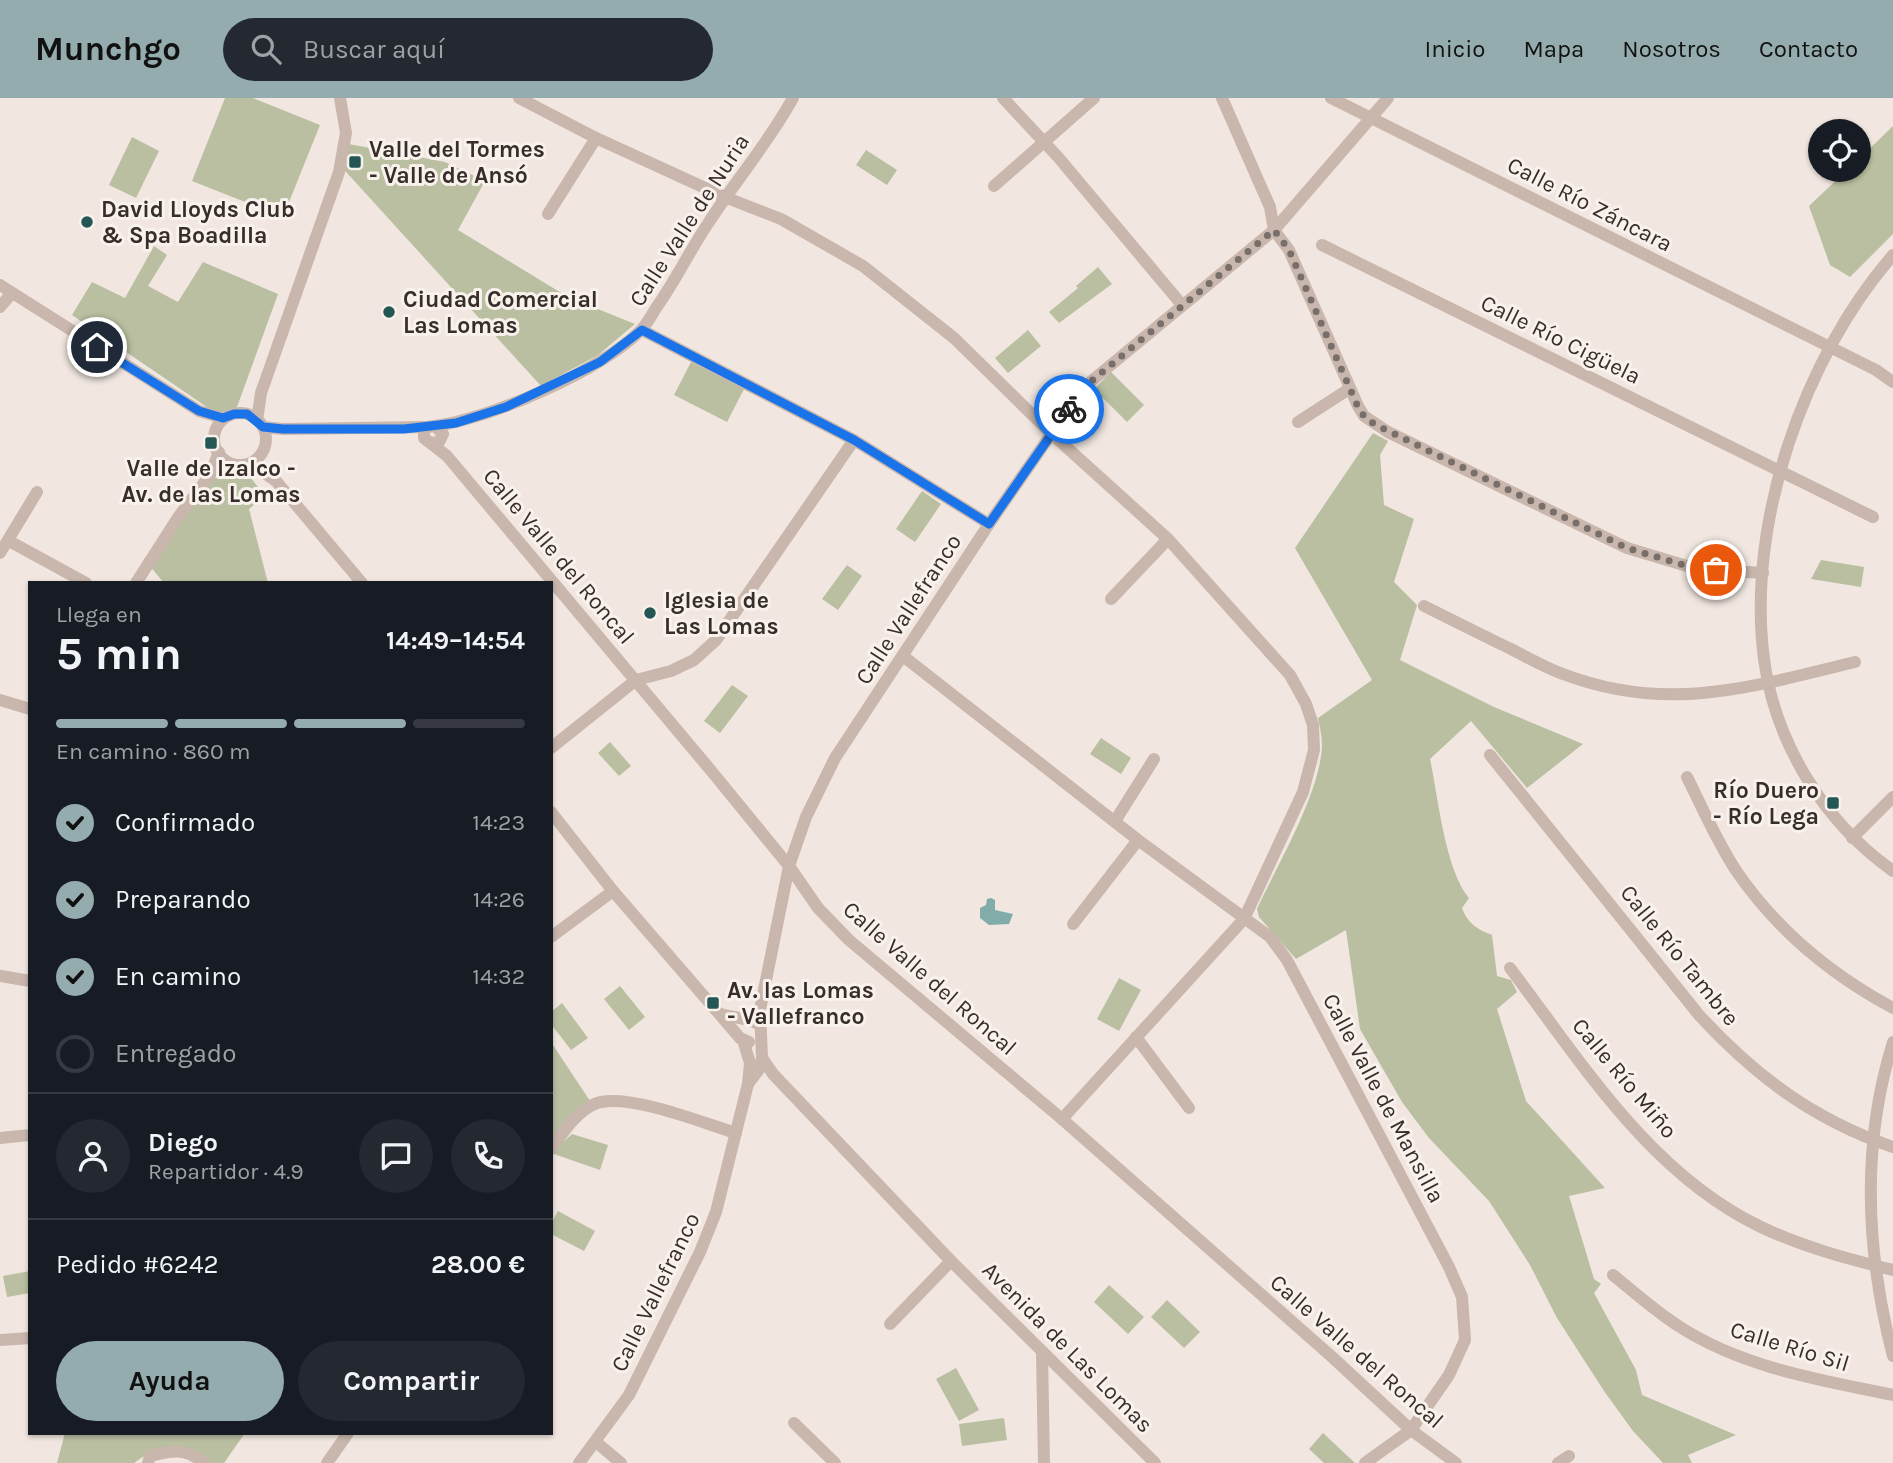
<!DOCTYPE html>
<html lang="es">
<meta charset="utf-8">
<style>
body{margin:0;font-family:Karla,sans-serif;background:#242831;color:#f1f3f6;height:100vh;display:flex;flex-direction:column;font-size:26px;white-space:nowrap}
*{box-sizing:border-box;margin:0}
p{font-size:23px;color:#9ea1a6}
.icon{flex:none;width:38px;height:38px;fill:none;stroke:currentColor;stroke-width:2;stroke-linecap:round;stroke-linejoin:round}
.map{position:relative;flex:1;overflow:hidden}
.panel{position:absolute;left:28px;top:483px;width:525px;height:854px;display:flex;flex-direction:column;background:#171b24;border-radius:0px;box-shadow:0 2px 5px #0004}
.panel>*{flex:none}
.controls{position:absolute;left:1808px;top:21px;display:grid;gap:14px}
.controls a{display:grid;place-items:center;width:63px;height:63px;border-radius:50%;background:#171b24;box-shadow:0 2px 5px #0004;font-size:35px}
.pin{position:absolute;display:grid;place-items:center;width:60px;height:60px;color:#fff;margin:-30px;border:4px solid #fff;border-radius:50%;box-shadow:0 2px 7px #0007}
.courier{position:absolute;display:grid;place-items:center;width:70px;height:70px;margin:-35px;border:5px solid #1a73e8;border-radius:50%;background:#fff;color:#222;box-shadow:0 2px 9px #0007}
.head em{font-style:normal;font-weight:700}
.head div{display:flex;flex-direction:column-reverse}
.head{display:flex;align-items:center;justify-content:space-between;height:119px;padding:0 28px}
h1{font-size:46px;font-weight:700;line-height:52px}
.bar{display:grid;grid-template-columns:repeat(4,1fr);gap:10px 7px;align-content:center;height:84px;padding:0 28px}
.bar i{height:9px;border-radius:5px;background:#363941}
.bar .active{background:#94acad}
.bar p{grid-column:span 4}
.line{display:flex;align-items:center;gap:18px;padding:0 28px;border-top:2px solid #363941}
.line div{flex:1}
.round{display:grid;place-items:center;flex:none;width:74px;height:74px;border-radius:37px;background:#242831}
ol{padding:0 28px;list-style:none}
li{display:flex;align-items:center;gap:21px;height:77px}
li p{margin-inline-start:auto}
li .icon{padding:7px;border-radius:50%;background:#94acad;color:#111;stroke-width:4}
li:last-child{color:#9ea1a6}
li i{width:38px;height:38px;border:4px solid #363941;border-radius:50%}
.button{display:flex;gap:14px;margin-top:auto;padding:14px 28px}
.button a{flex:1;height:80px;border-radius:42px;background:#94acad;color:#111;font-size:28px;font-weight:700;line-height:80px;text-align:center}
.button a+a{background:#242831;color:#f1f3f6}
header{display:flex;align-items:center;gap:42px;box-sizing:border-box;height:98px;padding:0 35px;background:#94acad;color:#111}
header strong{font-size:33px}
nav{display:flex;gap:38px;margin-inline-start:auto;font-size:24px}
.search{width:490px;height:63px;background:#242831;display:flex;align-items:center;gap:18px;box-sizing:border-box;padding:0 24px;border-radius:38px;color:#9ea1a6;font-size:26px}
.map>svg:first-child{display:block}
</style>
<header>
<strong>Munchgo</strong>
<div class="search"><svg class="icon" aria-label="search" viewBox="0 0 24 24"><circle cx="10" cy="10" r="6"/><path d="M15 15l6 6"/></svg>Buscar aquí</div>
<nav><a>Inicio</a><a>Mapa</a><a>Nosotros</a><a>Contacto</a></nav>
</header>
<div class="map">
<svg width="1893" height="1365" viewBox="0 0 1893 1365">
<rect width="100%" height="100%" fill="#f1e7e0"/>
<g fill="#b9bfa0">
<polygon points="225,0 253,0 320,27 283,119 192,83"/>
<polygon points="1893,28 1893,136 1850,179 1830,167 1809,108 1847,72 1858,72 1859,61"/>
<polygon points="132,39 159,53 136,100 109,87"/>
<polygon points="338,44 445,64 485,83 458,132 568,199 635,226 598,257 541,288 337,64"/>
<polygon points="866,52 897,72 887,87 856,67"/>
<polygon points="154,148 167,157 148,188 178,204 203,164 278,196 237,309 220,318 72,217 92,184 125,200"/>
<polygon points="1098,169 1112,186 1059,225 1049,214 1078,190 1076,188"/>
<polygon points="1028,232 1041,248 1008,275 995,260"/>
<polygon points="691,264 744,291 727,324 674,297"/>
<polygon points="1111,274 1144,307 1127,324 1094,291"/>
<path d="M1373,335l15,8 -8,14 4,50 30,14 -20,63 23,23 -17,55 94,47 89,37 -56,44 -56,-67 -41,38c8,37 15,111 39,139l-7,10c5,15 16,22 30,27l5,41 14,4 6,12 -20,17 29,92 79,87 -36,8 25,83 7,5 -7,9 42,77 6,25 94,40 -48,20 4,8h-29l-30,-32 -29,-40 -47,-73 -27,-53 -41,-64 -60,-63 -27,-36 -42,-73 -14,-99 -50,29 -37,-42 -2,-8c20,-44 63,-115 65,-163 0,-9 -2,-19 -4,-28l54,-38 -77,-132z"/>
<polygon points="233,370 243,370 265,398 249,411 268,485 164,485 144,461 210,383"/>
<polygon points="922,393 941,406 915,444 896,431"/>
<polygon points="1821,462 1864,469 1861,489 1811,481"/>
<polygon points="847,467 862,478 838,512 822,501"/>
<polygon points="732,587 748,598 720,635 704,623"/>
<polygon points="1101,640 1131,660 1121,676 1090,656"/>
<polygon points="610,644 631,668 619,678 598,655"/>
<polygon points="1119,880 1141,892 1119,933 1097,921"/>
<polygon points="620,888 645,919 629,932 604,901"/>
<polygon points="562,905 588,940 571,952 551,926 551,914"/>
<polygon points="553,947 592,1006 551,1041 551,949"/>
<polygon points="572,1036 608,1047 600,1072 551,1055"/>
<polygon points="558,1113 595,1133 584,1153 551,1136 551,1126"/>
<polygon points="30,1173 30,1195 7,1199 3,1178"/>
<polygon points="1109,1187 1144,1219 1128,1236 1094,1204"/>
<polygon points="1167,1202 1200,1234 1184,1250 1151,1219"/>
<polygon points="956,1270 979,1312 959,1323 936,1281"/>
<polygon points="1004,1320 1007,1342 962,1348 959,1326"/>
<polygon points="65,1335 245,1335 224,1365 211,1365 150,1354 134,1365 57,1365"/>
<polygon points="1323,1335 1355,1365 1324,1365 1309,1351"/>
</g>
<polygon fill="#81aca9" points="991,800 995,802 995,812 1013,816 1009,826 989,827 980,820 980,810 986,807 987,801"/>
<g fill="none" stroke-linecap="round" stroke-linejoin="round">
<g stroke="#c9b6ac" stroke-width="12">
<polyline points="519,0 596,40 727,100 781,121 863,168 954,240 1053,337 1168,441 1290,577 1306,606 1313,627 1314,652 1303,694 1244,821 1062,1021"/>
<polyline points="1003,0 1058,59 1182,207"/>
<polyline points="1222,0 1270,109 1274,132 1289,152 1358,308 1364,318 1388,334 1627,450 1687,468 1716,472 1763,475"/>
<polyline points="1331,0 1876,272 1893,284"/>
<polyline points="994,88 1094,0"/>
<polyline points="548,116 596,40"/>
<polyline points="1322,147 1873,419"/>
<path d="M1893,157c-89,102 -147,268 -129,404 11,84 60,163 129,212"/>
<polyline points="0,187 199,313 223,320"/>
<polyline points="0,209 11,196"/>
<polyline points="642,232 854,342 989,426"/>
<circle cx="240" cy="341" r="26"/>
<polyline points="257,322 261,295 339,74 346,35 340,0"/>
<polyline points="1298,324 1349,291"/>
<path d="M435,328c57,-8 165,-55 206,-96 6,-6 11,-15 15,-22 20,-28 34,-58 53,-86 27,-42 60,-80 84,-124"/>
<polyline points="263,329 283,331 427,329"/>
<polyline points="431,345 439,344 443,336 435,328 427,329 424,333 424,340 447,358 713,675 789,768 818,810 849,842 1062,1021 1331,1258 1411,1332 1456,1365"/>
<polyline points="251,366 276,383 362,485"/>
<polyline points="9,443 86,485"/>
<polyline points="0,455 37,394"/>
<polyline points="136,485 179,418 210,377 219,354"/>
<polyline points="1111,501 1168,441"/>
<path d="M1424,508c30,15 60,30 91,45 15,8 31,17 48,23 105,40 188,13 292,-12"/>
<polyline points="903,558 1138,742 1270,839 1287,862 1449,1169 1462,1199 1465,1242 1449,1277 1411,1332 1365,1365"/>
<polyline points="0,602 30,611"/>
<polyline points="551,650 636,582 671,573 694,562 716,542 854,342"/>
<path d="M1490,657l209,260c56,61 115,105 194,132"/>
<path d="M1687,679c16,32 30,65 50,95 40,58 95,103 156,136"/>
<polyline points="551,714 613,793 740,940 749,944"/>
<polyline points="1115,723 1154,661"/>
<polyline points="1852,740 1893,699"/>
<polyline points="1073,826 1138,742"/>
<polyline points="551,839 613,793"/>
<path d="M1510,870c72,95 140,206 251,259 42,20 87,32 132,43"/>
<polyline points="1,878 30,883"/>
<path d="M721,916c13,4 29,4 39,11"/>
<polyline points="1136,939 1189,1010"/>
<path d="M1893,944c-32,103 -27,210 0,314"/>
<polyline points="762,960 773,976 951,1163 1155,1365"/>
<polyline points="748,986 760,970 762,960 760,912 789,768 806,719 835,660 989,426 1083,290 1274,132 1388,0"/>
<polyline points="0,1040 30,1037"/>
<path d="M551,1051c12,-16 26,-39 46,-46 32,-10 106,20 139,30"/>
<path d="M1613,1177c22,18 43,37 67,52 64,41 141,53 213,68"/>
<polyline points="890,1226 951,1163"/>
<polyline points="0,1242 30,1240"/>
<polyline points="1042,1255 1044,1365"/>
<polyline points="794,1325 835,1365"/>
<polyline points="596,1344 621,1365"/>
<path d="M148,1365l2,-7c24,-6 34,-8 55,7"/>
<polyline points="327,1365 348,1335"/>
<polyline points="579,1365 629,1297 700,1154 716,1114 748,986 750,965 743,942"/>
<polyline points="1558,1365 1569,1358"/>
</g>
</g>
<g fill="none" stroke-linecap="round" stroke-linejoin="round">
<polyline stroke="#786e6a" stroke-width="7" stroke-dasharray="0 12.6" points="1069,311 1083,290 1274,132 1289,152 1358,309 1364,318 1374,326 1627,450 1687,468 1716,472"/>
<polyline stroke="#1a73e8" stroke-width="9" points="97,249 199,313 223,320 234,316 247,316 263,329 283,331 404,331 456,325 506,309 600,264 642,232 854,342 989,426 1069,311"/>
</g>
<g fill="#235654" stroke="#f9f1ec" stroke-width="2.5">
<rect x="348" y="57" width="14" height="14" rx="3.5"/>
<circle cx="87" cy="124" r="7"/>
<circle cx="389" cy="214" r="7"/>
<rect x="204" y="338" width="14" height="14" rx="3.5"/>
<circle cx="650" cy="515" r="7"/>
<rect x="1826" y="698" width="14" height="14" rx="3.5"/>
<rect x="706" y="898" width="14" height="14" rx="3.5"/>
</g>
<g text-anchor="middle" stroke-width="6" stroke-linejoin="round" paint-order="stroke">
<g font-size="23" font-weight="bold" fill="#372d2a" stroke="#f9f1ec" text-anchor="start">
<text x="369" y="59">Valle del Tormes<tspan x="369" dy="26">- Valle de Ansó</tspan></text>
<text x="101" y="119">David Lloyds Club<tspan x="101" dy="26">&amp; Spa Boadilla</tspan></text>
<text x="403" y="209">Ciudad Comercial<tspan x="403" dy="26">Las Lomas</tspan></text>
<text x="211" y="378" text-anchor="middle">Valle de Izalco -<tspan x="211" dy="26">Av. de las Lomas</tspan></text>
<text x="664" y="510">Iglesia de<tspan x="664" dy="26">Las Lomas</tspan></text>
<text x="1819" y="700" text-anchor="end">Río Duero<tspan x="1819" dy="26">- Río Lega</tspan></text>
<text x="727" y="900">Av. las Lomas<tspan x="727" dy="26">- Vallefranco</tspan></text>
</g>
<g font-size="23" fill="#372d2a" stroke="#f9f1ec">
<text transform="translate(1590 106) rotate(27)" y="8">Calle Río Záncara</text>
<text transform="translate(689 122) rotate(-57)" y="8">Calle Valle de Nuria</text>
<text transform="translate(1561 241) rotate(26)" y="8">Calle Río Cigüela</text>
<text transform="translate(559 458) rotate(50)" y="8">Calle Valle del Roncal</text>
<text transform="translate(908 511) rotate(-57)" y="8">Calle Vallefranco</text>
<text transform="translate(1680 857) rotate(51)" y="8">Calle Río Tambre</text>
<text transform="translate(930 880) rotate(41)" y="8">Calle Valle del Roncal</text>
<text transform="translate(1625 980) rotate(50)" y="8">Calle Río Miño</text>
<text transform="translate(1384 1000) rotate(62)" y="8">Calle Valle de Mansilla</text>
<text transform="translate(655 1194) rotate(-64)" y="8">Calle Vallefranco</text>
<text transform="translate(1790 1248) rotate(17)" y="8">Calle Río Sil</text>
<text transform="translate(1068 1249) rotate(45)" y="8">Avenida de Las Lomas</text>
<text transform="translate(1357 1253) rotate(41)" y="8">Calle Valle del Roncal</text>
</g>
</g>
</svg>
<div class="controls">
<a><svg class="icon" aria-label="locate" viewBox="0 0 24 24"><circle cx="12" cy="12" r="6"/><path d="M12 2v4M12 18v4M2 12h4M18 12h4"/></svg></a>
</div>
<div class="pin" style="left:1716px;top:472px;background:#ea580c"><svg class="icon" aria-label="bag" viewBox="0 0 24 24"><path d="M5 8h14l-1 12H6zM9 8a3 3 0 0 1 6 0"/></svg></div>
<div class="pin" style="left:97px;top:249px;background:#1f2937"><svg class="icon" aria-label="home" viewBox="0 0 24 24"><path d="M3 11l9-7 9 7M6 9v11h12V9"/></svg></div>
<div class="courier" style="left:1069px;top:311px"><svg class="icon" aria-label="bike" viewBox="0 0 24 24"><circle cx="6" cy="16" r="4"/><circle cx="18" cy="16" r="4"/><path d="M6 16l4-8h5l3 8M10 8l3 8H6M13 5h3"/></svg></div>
<section class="panel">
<div class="head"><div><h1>5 min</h1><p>Llega en</p></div><em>14:49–14:54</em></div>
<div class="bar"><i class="active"></i><i class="active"></i><i class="active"></i><i></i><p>En camino · 860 m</p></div>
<ol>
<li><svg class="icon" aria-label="check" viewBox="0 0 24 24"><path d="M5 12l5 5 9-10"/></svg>Confirmado<p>14:23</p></li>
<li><svg class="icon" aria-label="check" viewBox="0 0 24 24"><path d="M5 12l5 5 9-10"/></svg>Preparando<p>14:26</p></li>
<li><svg class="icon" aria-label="check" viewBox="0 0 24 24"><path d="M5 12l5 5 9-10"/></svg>En camino<p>14:32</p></li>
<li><i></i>Entregado</li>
</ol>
<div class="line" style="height:126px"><a class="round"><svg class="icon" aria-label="person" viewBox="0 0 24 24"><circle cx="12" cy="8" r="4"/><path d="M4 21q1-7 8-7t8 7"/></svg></a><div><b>Diego</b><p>Repartidor · 4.9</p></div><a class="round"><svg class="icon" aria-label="chat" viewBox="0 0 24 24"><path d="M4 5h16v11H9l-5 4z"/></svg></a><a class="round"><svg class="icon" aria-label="phone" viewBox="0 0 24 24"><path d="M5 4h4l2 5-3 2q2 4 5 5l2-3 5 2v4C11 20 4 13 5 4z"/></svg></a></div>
<div class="line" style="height:91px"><div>Pedido #6242</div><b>28.00 €</b></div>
<div class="button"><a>Ayuda</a><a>Compartir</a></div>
</section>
</div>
